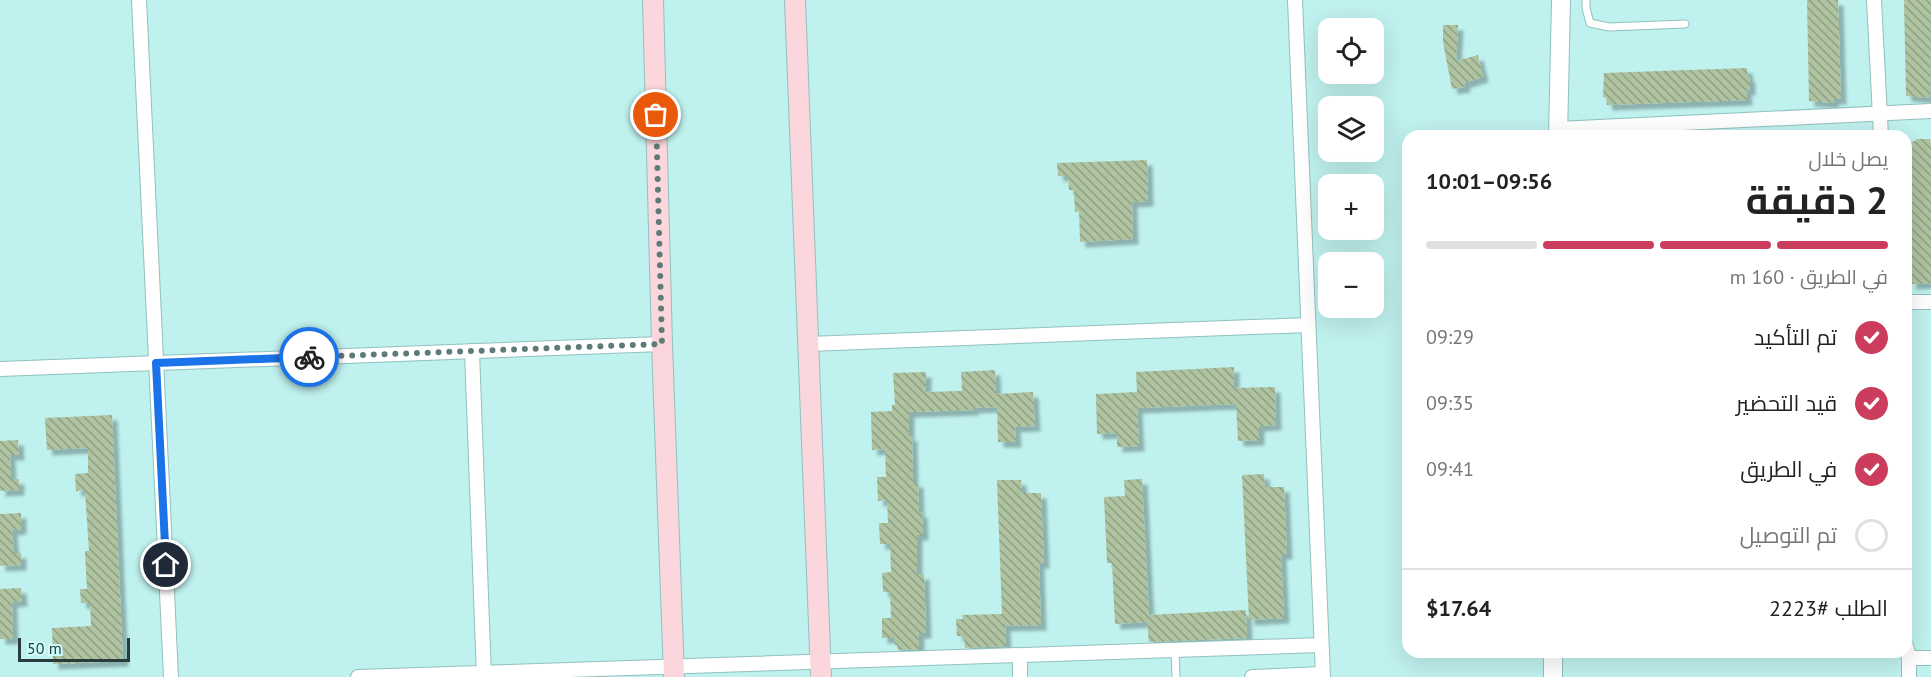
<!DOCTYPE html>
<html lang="ar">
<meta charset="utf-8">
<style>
body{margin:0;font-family:"PT Sans",Cairo,sans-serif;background:#f2f2f2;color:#222;direction:rtl;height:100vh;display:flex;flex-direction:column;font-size:22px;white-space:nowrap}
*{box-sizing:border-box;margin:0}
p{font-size:20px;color:#767676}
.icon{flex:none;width:33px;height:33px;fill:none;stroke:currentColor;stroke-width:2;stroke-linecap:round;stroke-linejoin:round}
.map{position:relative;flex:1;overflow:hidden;direction:ltr}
.drawer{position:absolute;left:1402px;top:130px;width:510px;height:528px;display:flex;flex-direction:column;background:#fff;border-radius:18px;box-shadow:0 6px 24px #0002;direction:rtl}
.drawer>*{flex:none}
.tools{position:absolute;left:1318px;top:18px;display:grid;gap:12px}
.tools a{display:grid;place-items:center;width:66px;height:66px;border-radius:12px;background:#fff;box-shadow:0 6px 24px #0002;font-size:30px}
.scale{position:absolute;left:18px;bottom:15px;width:112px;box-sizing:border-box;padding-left:6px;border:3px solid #293c3b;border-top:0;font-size:16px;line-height:21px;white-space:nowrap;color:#293c3b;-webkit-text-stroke:4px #ccfefb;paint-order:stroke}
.pin{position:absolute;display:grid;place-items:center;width:51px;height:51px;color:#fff;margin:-26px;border:3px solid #fff;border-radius:50%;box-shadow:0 2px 6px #0007}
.courier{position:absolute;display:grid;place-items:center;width:60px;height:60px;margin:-30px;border:4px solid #1a73e8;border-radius:50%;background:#fff;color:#222;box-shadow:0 2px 8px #0007}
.head em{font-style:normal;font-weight:700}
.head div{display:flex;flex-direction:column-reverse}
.head{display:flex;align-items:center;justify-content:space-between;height:102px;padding:0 24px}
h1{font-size:39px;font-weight:700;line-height:45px}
.bar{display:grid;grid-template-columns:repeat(4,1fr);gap:9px 6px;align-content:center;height:72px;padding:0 24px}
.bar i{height:8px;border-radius:4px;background:#e0e0e0}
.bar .selected{background:#cc3c5d}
.bar p{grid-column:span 4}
.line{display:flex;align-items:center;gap:15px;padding:0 24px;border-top:2px solid #e0e0e0}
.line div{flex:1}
ol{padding:0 24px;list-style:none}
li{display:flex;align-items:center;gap:18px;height:66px}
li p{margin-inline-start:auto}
li .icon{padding:6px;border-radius:50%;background:#cc3c5d;color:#fff;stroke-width:4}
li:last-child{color:#767676}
li i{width:33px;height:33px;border:3px solid #e0e0e0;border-radius:50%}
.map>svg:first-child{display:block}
</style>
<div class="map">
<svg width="1931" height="677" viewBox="0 0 1931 677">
<defs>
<pattern id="building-back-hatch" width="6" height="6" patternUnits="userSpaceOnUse" patternTransform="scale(1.5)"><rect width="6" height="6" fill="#afc3a1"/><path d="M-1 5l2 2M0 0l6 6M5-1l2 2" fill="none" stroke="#8ea084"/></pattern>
<filter id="shadow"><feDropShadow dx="5.5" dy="5.5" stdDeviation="1.5" flood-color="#0004"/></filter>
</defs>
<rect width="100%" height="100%" fill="#bff1ee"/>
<g fill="url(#building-back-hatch)" filter="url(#shadow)">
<polygon points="1807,0 1838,0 1841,99 1833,99 1834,103 1809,101"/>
<polygon points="1904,0 1931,0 1930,98 1906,96"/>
<polygon points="1443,25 1458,25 1456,61 1478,55 1483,77 1464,83 1465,87 1452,89 1443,42"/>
<polygon points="1747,68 1748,77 1750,77 1750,90 1746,90 1747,100 1607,105 1606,97 1603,98 1604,73"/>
<polygon points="1916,139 1930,139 1931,143 1931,283 1911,284 1907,142 1916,141"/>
<polygon points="1147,160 1148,201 1132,202 1133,239 1080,242 1079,211 1075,212 1074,190 1069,190 1068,176 1058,176 1057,163"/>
<polygon points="1234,367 1234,388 1275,387 1276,425 1259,426 1259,440 1238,441 1236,404 1137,408 1139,446 1117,447 1117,433 1097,434 1096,394 1137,392 1136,372"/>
<polygon points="995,370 996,394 1033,392 1035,426 1015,427 1016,442 998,442 997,407 973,408 973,410 909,412 909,436 912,436 913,482 918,482 919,512 922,512 923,535 917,535 917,575 924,574 926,633 919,633 919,649 898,650 897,645 895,645 894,638 882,638 882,618 891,618 890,592 883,592 882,573 891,572 890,544 880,544 879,523 888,523 887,500 878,501 877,477 886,477 885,449 872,450 871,412 892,411 892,405 895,405 893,373 926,372 926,392 962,391 961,372"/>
<polygon points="112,415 123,661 53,664 52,628 91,626 90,603 81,603 80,589 87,589 85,551 89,551 85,490 76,491 75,474 88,473 88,448 47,450 45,418"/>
<polygon points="18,440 19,455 10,455 11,479 19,479 19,490 0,491 0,441"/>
<polygon points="1264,474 1265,487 1284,487 1287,554 1281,554 1284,618 1249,620 1242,475"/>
<polygon points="1142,479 1149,615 1246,610 1247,638 1149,642 1147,622 1115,624 1112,563 1107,563 1104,497 1125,496 1124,480"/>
<polygon points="997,480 1021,480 1022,493 1041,493 1044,563 1039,563 1041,625 1005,626 1006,646 965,648 964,636 957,636 956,619 963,619 962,615 1002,614"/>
<polygon points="21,513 21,529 12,530 14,553 21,553 21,565 0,566 0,514"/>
<polygon points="21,588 22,601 12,602 13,639 0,639 0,589"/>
</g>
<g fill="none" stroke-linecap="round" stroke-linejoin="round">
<g stroke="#91c1bf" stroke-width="9">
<g id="service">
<polyline points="1586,0 1586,8 1590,23 1609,27 1685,24"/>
<polyline points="1175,651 1176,677"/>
</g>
</g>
<g stroke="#91c1bf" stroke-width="16">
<g id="minor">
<polyline points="139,0 171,677"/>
<polyline points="1295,0 1323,677"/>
<polyline points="1874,0 1881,136"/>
<polyline points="1558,129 1931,111"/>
<polyline points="1906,302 1931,302"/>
<polyline points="808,344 1308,325"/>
<polyline points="472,351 484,677"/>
<polyline points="0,369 662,344"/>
<polyline points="1906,646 1909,658 1909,677"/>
<polyline points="1020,656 1020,677"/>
<polyline points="1909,658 1931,658"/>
<polyline points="358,677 1321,645"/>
<polyline points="1252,677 1322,674"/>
</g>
</g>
<g stroke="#91c1bf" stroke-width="20">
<g id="tertiary">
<polyline points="1558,136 1561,0"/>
<polyline points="1553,677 1553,652"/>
</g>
</g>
<g stroke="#91c1bf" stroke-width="22">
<g id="secondary">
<polyline points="653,0 662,344 674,677"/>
<polyline points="795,0 821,677"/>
</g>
</g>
<use href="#service" stroke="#fff" stroke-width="7"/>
<use href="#minor" stroke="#fff" stroke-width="14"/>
<use href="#tertiary" stroke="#fff" stroke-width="18"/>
<use href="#secondary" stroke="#fbd6dc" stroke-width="20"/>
</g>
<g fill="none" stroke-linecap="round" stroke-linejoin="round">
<polyline stroke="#5e7b7a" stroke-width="6" stroke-dasharray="0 10.8" points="309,357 662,344 656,115"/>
<polyline stroke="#1a73e8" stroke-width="8" points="166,565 156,363 309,357"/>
</g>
</svg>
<div class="tools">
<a><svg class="icon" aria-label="locate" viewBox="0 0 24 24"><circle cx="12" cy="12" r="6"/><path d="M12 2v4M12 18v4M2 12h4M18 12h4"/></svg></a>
<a><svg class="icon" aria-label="layers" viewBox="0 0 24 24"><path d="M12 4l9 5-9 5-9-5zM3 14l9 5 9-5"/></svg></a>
<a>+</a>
<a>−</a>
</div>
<div class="scale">50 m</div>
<div class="pin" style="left:656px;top:115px;background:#ea580c"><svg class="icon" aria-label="bag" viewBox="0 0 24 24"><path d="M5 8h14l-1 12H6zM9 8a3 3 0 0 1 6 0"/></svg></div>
<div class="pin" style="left:166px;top:565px;background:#1f2937"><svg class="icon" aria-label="home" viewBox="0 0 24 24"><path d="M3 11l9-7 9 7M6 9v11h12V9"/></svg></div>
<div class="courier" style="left:309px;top:357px"><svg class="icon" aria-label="bike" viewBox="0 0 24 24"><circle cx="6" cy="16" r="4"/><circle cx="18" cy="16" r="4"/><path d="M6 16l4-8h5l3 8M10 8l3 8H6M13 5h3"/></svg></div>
<section class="drawer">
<div class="head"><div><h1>2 دقيقة</h1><p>يصل خلال</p></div><em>09:56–10:01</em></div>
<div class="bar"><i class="selected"></i><i class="selected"></i><i class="selected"></i><i></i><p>في الطريق · 160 m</p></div>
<ol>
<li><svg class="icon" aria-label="check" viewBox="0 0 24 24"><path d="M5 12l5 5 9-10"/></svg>تم التأكيد<p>09:29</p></li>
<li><svg class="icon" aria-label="check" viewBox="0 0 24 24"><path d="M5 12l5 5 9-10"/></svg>قيد التحضير<p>09:35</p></li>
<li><svg class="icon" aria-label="check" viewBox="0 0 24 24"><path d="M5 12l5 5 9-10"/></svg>في الطريق<p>09:41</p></li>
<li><i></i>تم التوصيل</li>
</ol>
<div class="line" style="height:78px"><div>الطلب #2223</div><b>$17.64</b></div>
</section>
</div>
